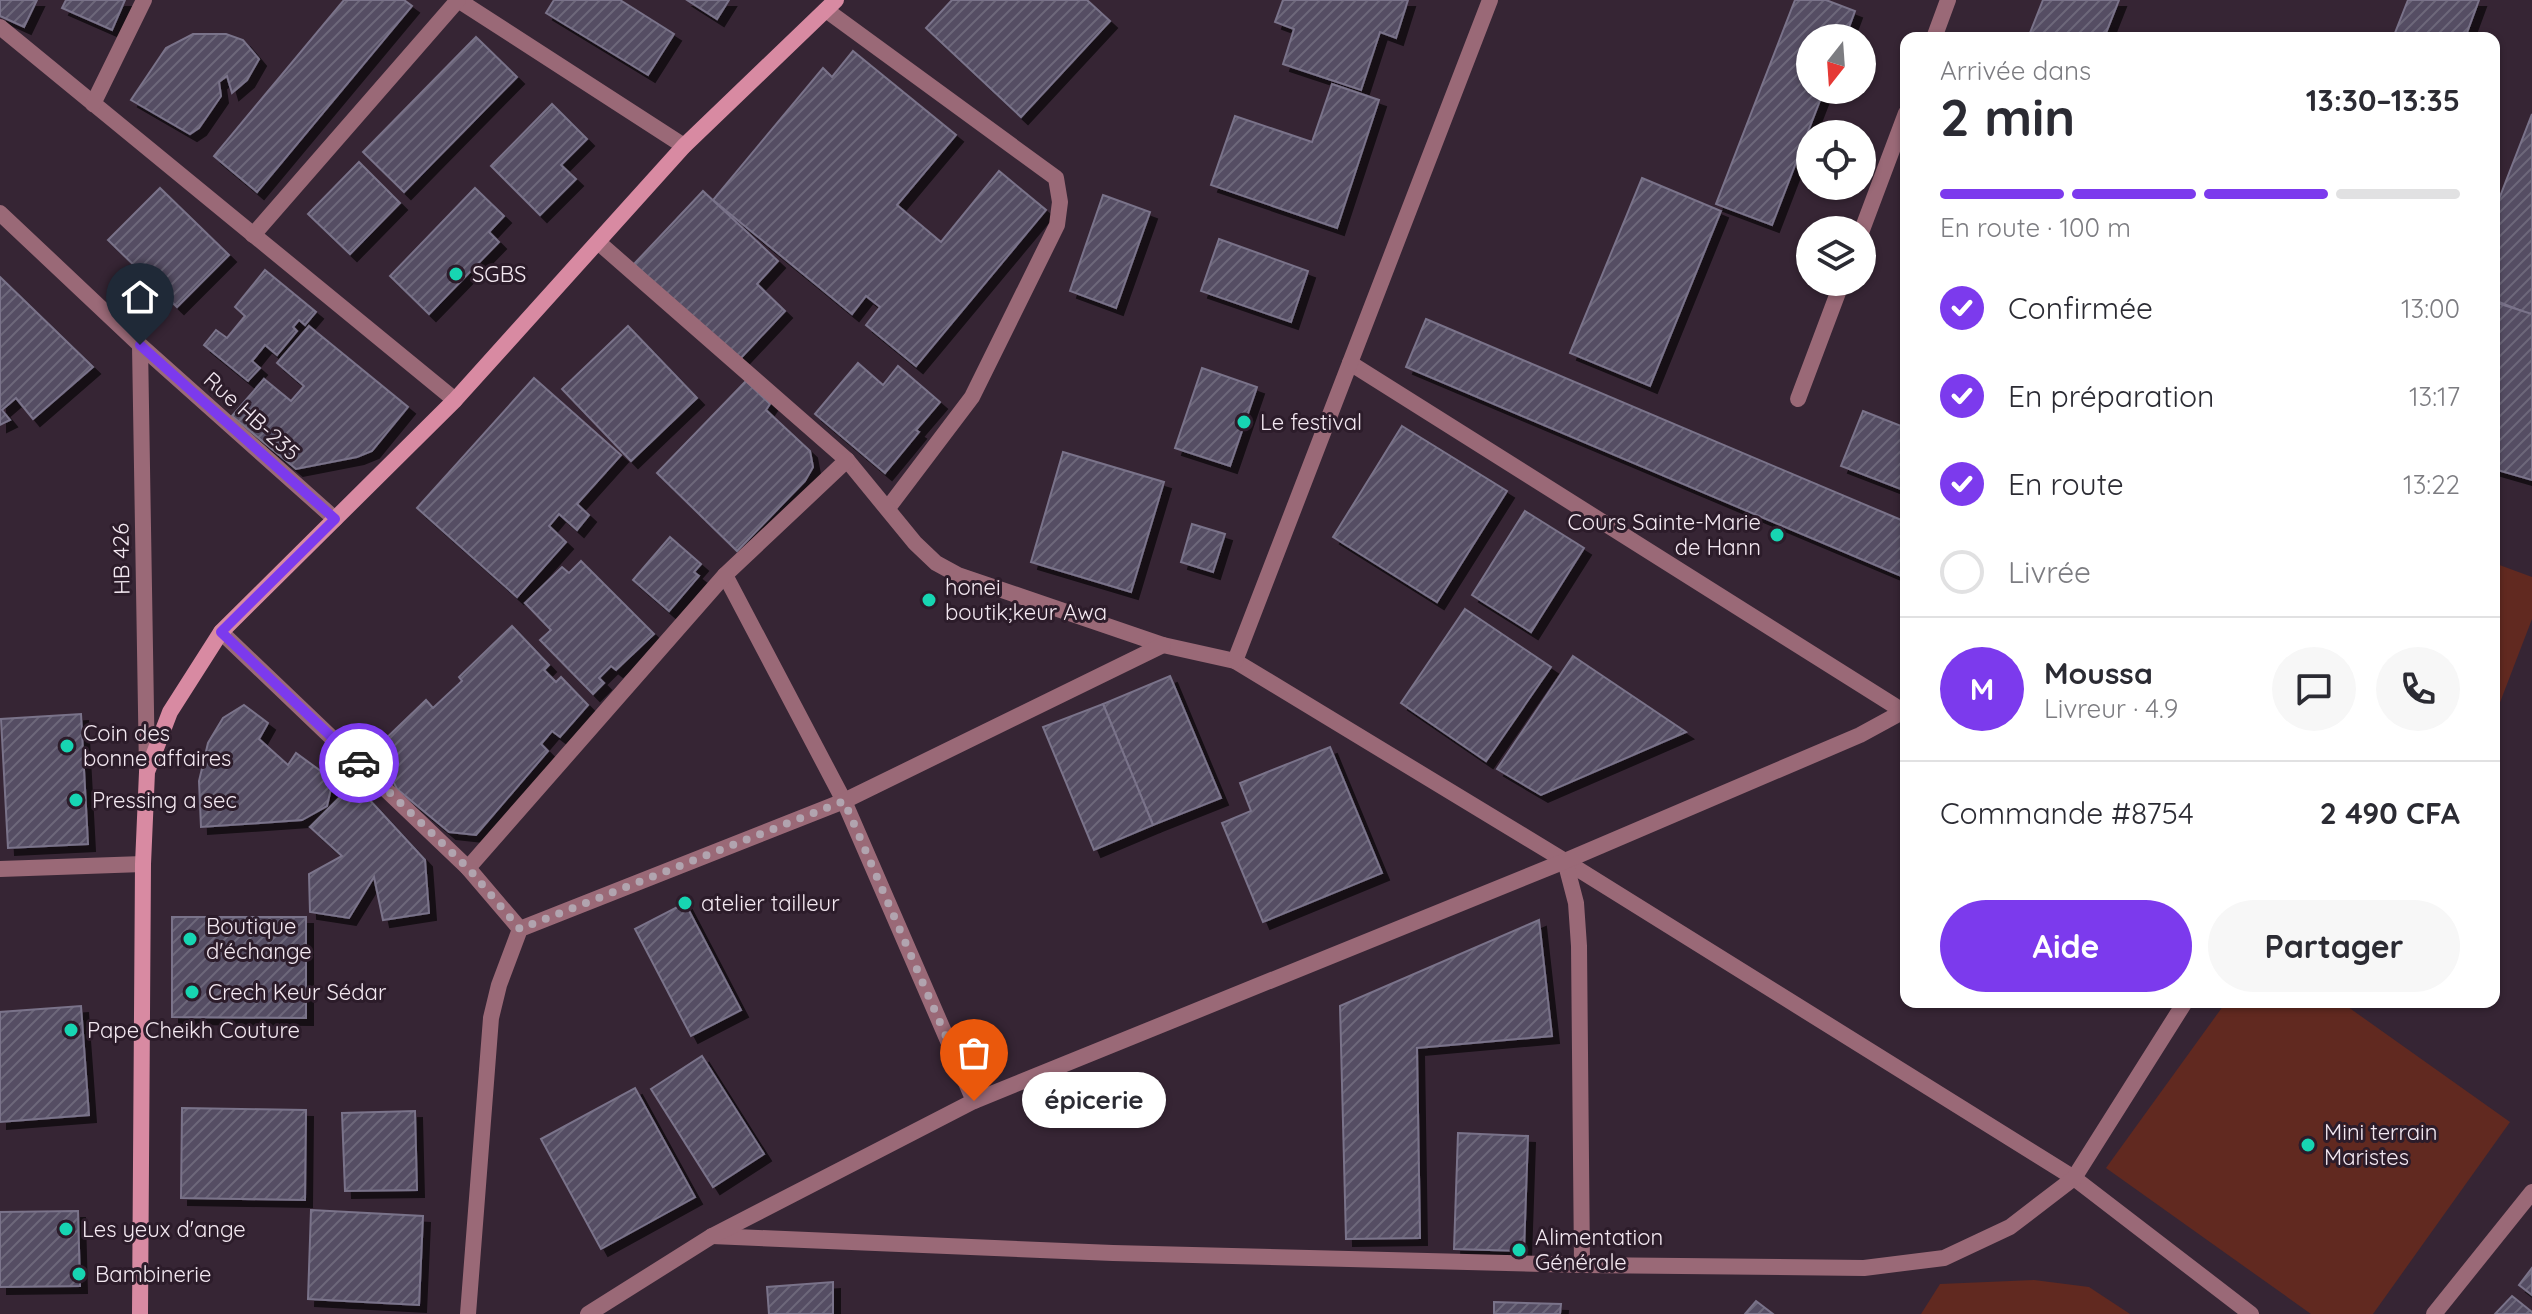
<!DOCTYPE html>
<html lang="fr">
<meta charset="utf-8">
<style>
body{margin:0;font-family:Quicksand,sans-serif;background:#f7f7f7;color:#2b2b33;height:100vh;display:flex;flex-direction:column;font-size:30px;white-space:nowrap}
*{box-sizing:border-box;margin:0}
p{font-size:26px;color:#7c7c81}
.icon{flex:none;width:44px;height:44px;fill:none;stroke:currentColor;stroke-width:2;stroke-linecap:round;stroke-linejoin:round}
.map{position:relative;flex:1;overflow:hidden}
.panel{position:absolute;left:1900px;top:32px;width:600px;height:976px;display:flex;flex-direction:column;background:#fff;border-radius:16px;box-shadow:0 2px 6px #0004}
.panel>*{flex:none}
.needle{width:52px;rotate:197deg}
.tools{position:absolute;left:1796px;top:24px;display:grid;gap:16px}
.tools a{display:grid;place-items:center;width:80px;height:80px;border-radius:50%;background:#fff;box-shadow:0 2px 6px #0004;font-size:40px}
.pin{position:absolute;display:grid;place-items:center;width:68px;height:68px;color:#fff;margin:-82px -34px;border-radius:50% 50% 50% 0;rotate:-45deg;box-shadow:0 0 8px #0007}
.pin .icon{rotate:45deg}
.courier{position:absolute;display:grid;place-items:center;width:80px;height:80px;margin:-40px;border:6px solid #7c3aed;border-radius:50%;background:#fff;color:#222;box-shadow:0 2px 10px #0007}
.bubble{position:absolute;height:56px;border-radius:28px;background:#fff;box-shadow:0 2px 6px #0004;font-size:26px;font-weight:700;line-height:56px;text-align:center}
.head em{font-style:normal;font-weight:700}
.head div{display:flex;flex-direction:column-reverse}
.head{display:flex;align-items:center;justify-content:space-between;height:136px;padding:0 40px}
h1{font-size:52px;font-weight:700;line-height:60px}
.bar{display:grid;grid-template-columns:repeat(4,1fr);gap:12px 8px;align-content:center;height:96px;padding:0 40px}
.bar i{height:10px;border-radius:6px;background:#e1e1e2}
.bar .current{background:#7c3aed}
.bar p{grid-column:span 4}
.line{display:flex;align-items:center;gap:20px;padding:0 40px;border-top:2px solid #e1e1e2}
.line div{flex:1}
.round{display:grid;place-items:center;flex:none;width:84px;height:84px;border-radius:42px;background:#f7f7f7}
ol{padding:0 40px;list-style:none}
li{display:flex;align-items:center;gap:24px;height:88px}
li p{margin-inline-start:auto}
li .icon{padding:8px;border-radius:50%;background:#7c3aed;color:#fff;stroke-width:4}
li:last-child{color:#7c7c81}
li i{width:44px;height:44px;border:4px solid #e1e1e2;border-radius:50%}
.button{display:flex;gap:16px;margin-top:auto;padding:16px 40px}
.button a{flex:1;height:92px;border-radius:48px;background:#7c3aed;color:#fff;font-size:32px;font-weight:700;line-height:92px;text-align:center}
.button a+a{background:#f7f7f7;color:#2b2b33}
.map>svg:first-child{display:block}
</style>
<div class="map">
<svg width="2532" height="1314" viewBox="0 0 2532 1314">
<defs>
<pattern id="building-hatch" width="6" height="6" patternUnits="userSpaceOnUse" patternTransform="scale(2)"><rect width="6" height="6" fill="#544d63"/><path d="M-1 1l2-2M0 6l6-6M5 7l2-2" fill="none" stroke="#6d677a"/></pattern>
<filter id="shadow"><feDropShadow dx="7" dy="7" stdDeviation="0" flood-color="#0009"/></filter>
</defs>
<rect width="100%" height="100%" fill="#362534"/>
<g fill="#612920">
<polygon points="2494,563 2532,577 2532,619 2494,718"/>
<polygon points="2226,1002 2341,1002 2510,1122 2373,1314 2311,1314 2106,1168"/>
<polygon points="2034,1280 2089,1287 2130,1314 1921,1314 1940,1284"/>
</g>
<g fill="url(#building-hatch)" stroke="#7a738a" stroke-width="2" filter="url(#shadow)">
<polygon points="0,0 37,0 24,27 0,16"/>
<polygon points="66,0 125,0 112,30 62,8"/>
<polygon points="344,0 404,0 412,6 257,192 214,156"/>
<polygon points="554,0 620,0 674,34 648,75 546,13"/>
<polygon points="687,0 729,0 717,19"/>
<polygon points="952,0 1087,0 1110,21 1021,117 926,28"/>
<polygon points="1283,0 1408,0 1396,38 1380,32 1361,90 1283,64 1294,29 1275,22"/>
<polygon points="1795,0 1826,0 1855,11 1845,38 1810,38 1810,90 1824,90 1772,225 1716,204"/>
<polygon points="2043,0 2119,0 2104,38 2028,38"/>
<polygon points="2408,0 2479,0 2465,38 2393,38"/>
<polygon points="193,34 226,34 243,40 259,59 247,80 232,93 227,76 219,82 221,96 199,128 190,134 131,100 166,48"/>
<polygon points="476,37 517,77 404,192 363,152"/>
<polygon points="853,51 956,135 897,205 941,242 999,171 1046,210 916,366 866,325 880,307 866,296 852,314 713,200 823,68 832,77"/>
<polygon points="1332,84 1379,100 1337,228 1211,185 1235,116 1312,142"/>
<polygon points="552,104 587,139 561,165 576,179 540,215 491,166"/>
<polygon points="2532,114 2532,315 2494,300 2494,212"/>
<polygon points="359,162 400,203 350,254 308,214"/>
<polygon points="1642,178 1721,211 1650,386 1570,353"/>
<polygon points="160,188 229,255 177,307 108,240"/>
<polygon points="475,188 504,216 489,232 499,242 429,314 390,276"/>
<polygon points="703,191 778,261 757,284 785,311 737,362 634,264"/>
<polygon points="1103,195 1150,212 1116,308 1070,291"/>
<polygon points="1219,239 1308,271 1291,322 1201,291"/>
<polygon points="265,270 316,312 305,325 299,320 293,327 297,331 277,355 265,345 252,361 260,368 248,381 204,345 216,330 227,338 245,316 235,307"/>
<polygon points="0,277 93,367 33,419 16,398 2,410 10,420 0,425"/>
<polygon points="2494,302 2532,314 2532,480 2494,469"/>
<polygon points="1426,319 1906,522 1906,578 1406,367"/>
<polygon points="309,326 408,407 372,451 357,457 296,469 232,416 264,379 291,401 304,386 277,363"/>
<polygon points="628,326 697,398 631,461 562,389"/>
<polygon points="858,363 883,385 898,366 940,402 916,430 919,432 885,473 815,414"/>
<polygon points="1202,368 1257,387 1230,466 1175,448"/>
<polygon points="534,378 621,455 577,504 589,515 577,530 559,514 549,526 566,542 517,597 417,508"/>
<polygon points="746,381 770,404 766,410 810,451 813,467 805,481 737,551 657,473"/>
<polygon points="1863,411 1906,428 1906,491 1841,466"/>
<polygon points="1402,426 1507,491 1437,602 1333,537"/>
<polygon points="1063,452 1164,482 1131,592 1031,562"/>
<polygon points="1525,511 1584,548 1531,632 1472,595"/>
<polygon points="1192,524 1225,534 1213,572 1181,562"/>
<polygon points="670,537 701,564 694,572 699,576 669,611 633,580"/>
<polygon points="581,561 654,634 616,670 611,666 599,678 604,683 593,694 540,640 551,630 525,603 562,567 569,573"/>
<polygon points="1465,609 1551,667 1486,761 1401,703"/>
<polygon points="512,626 549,665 544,670 556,682 561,677 588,705 560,737 552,731 541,744 548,751 476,835 449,832 397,789 376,748 426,700 433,708 462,681 459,677"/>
<polygon points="1573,656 1686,732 1541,795 1497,769"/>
<polygon points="1170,676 1221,798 1153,825 1103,704"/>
<polygon points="1103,704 1153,825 1094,850 1043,727"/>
<polygon points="244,705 268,723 259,739 288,765 296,753 333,780 327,806 302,820 201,827 199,781 208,743 223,718"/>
<polygon points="81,714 88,844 8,848 1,719"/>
<polygon points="1330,747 1382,873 1263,922 1222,823 1251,811 1240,783"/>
<polygon points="354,783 425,860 429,913 383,920 374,877 349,918 310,912 309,874 342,856 310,827"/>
<polygon points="685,903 741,1010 691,1036 635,929"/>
<polygon points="172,917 306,917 306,1018 172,1017"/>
<polygon points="1539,920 1552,1036 1417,1048 1420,1238 1346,1239 1340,1006"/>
<polygon points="81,1006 89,1115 0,1122 0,1012"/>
<polygon points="702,1056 764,1154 713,1187 651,1089"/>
<polygon points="635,1088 695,1197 601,1249 541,1139"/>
<polygon points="182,1108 306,1110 305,1200 181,1198"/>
<polygon points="415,1111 417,1190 345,1191 342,1113"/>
<polygon points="1458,1133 1528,1136 1524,1251 1454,1249"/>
<polygon points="311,1210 423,1216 419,1305 308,1299"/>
<polygon points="78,1211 80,1286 0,1287 0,1212"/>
<polygon points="2532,1268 2532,1295 2519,1285"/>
<polygon points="833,1282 833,1314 769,1314 767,1287"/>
<polygon points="2512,1296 2532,1312 2532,1314 2495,1314"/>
<polygon points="1756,1301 1773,1314 1745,1314"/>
<polygon points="1494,1302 1561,1304 1560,1314 1494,1314"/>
</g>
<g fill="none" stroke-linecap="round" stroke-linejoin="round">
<g stroke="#9a6977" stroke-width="16">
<polyline points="1934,38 1948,0"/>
<polyline points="1862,230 1906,113"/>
<polyline points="1798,399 1842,282"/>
</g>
<g stroke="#9a6977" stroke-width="16">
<polyline points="458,0 684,146"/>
<polyline points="826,10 1056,178 1060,202 1057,225 972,397 888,508"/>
<polyline points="0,27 455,400"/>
<polyline points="93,104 144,0"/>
<polyline points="0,213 140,345 335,519"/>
<polyline points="253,235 458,0"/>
<polyline points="598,242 847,460 915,543 936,563 958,575 1163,645 1235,661 1565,861 2074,1178 2251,1314"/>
<polyline points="140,345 147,771"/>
<polyline points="1350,363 1906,713"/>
<polyline points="725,575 844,801 974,1101"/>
<polyline points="221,632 468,868 520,929"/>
<polyline points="1235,661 1490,0"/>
<polyline points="1565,861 1576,903 1579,946 1582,1265"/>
<polyline points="468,868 725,575 847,460"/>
<polyline points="0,869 143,864"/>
<polyline points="712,1236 1113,1253 1582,1265 1864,1268 1944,1258 2010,1227 2074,1178 2185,1002"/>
<polyline points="468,1314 491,1018 499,985 520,929 844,801 1163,645"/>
<polyline points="588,1314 712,1236 974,1101 1565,861 1860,735 1904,711"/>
<polyline points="2434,1314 2532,1192"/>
</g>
<polyline stroke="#d88aa2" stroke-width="16" points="140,1314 143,864 147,772 170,712 221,632 455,400 684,146 836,0"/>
</g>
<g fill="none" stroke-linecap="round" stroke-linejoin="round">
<polyline stroke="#b1a4af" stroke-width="8" stroke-dasharray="0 14.4" points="359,763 468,868 520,929 844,801 974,1101"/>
<polyline stroke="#7c3aed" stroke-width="10" points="140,345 335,519 221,632 359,763"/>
</g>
<g fill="#17d5b2" stroke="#2c1c2a" stroke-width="3">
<circle cx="456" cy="274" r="8"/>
<circle cx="1244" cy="422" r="8"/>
<circle cx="1777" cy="535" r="8"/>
<circle cx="929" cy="600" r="8"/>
<circle cx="67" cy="746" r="8"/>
<circle cx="76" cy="800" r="8"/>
<circle cx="685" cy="903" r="8"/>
<circle cx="190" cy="939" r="8"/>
<circle cx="192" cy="992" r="8"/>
<circle cx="71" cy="1030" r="8"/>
<circle cx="2308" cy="1145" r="8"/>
<circle cx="66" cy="1229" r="8"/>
<circle cx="1519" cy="1250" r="8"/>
<circle cx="79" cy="1274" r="8"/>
</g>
<g text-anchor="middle" stroke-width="6" stroke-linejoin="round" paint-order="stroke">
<g font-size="22" fill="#f3e8f1" stroke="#2c1c2a" text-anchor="start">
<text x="472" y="282">SGBS</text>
<text x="1260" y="430">Le festival</text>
<text x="1761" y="530" text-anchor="end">Cours Sainte-Marie<tspan x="1761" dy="25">de Hann</tspan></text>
<text x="945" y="595">honei<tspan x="945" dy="25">boutik;keur Awa</tspan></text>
<text x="83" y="741">Coin des<tspan x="83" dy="25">bonne affaires</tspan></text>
<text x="92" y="808">Pressing a sec</text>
<text x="701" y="911">atelier tailleur</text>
<text x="206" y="934">Boutique<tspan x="206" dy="25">d'échange</tspan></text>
<text x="208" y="1000">Crech Keur Sédar</text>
<text x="87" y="1038">Pape Cheikh Couture</text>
<text x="2324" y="1140">Mini terrain<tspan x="2324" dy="25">Maristes</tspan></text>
<text x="82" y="1237">Les yeux d'ange</text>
<text x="1535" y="1245">Alimentation<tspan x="1535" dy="25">Générale</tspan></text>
<text x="95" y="1282">Bambinerie</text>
</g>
<g font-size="22" fill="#f3e8f1" stroke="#2c1c2a">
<text transform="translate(252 416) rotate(42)" y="8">Rue HB-235</text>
<text transform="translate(121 559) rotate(-91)" y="8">HB 426</text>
</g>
</g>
</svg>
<div class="tools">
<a><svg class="needle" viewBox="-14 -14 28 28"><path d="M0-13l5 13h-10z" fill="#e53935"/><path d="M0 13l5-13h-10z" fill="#7c7c81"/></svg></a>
<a><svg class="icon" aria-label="locate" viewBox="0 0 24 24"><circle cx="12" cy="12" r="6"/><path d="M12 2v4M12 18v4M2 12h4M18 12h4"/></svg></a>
<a><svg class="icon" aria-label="layers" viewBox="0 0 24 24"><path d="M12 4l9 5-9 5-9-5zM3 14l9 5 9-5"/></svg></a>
</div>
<div class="pin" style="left:974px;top:1101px;background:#ea580c"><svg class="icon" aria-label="bag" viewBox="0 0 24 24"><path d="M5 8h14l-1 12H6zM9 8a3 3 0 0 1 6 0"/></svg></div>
<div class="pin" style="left:140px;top:345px;background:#1f2937"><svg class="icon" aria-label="home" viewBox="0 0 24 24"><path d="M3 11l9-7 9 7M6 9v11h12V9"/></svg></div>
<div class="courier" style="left:359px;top:763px"><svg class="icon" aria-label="car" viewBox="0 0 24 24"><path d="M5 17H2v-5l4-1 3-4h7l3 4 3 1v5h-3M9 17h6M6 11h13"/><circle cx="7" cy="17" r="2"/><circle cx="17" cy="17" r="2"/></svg></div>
<div class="bubble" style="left:1022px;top:1072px;width:144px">épicerie</div>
<section class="panel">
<div class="head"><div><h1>2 min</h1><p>Arrivée dans</p></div><em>13:30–13:35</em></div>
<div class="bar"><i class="current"></i><i class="current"></i><i class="current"></i><i></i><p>En route · 100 m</p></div>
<ol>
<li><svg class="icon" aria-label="check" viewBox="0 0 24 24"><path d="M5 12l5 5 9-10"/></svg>Confirmée<p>13:00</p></li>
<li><svg class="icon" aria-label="check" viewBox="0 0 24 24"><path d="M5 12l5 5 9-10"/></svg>En préparation<p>13:17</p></li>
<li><svg class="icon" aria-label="check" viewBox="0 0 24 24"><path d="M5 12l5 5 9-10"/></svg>En route<p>13:22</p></li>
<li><i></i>Livrée</li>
</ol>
<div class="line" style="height:144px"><b class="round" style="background:#7c3aed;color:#fff">M</b><div><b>Moussa</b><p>Livreur · 4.9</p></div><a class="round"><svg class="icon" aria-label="chat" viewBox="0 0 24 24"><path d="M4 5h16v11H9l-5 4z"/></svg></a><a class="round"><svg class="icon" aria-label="phone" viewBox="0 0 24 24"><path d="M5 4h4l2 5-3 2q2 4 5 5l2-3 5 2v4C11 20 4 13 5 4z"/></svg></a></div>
<div class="line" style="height:104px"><div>Commande #8754</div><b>2 490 CFA</b></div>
<div class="button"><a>Aide</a><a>Partager</a></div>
</section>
</div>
